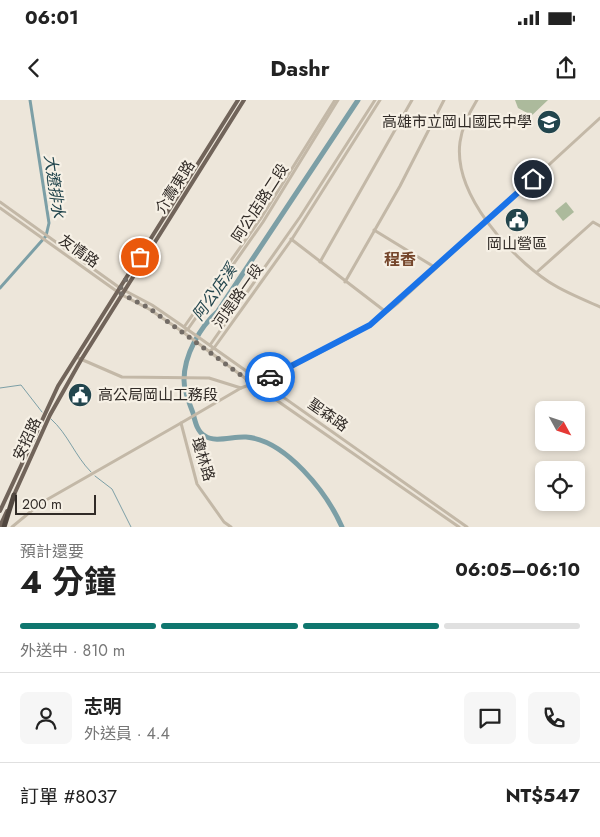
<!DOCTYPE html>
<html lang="zh-TW">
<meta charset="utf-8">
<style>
body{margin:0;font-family:Jost,"Noto Sans TC",sans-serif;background:#f6f6f6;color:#222;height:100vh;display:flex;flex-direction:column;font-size:19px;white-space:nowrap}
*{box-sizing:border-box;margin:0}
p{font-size:16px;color:#767676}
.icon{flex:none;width:28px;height:28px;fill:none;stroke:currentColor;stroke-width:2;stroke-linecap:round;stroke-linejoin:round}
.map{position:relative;height:427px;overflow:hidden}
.drawer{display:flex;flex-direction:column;background:#fff;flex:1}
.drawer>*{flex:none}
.needle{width:32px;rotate:130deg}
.tools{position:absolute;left:535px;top:301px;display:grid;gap:10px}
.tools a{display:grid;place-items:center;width:50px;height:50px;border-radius:8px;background:#fff;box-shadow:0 2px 8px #0003;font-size:25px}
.scale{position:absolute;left:15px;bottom:12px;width:81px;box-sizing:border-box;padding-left:5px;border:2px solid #312b27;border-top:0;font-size:14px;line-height:18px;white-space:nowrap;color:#312b27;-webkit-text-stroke:4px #f6f0e5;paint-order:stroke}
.pin{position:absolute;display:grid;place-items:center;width:42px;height:42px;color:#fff;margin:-21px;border:2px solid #fff;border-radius:50%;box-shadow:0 1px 5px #0007}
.courier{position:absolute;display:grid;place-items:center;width:50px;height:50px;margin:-25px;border:4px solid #1a73e8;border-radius:50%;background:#fff;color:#222;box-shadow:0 1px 6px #0007}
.head em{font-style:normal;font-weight:700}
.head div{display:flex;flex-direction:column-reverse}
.head{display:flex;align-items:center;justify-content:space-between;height:85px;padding:0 20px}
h1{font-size:32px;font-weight:700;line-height:38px}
.bar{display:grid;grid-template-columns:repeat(4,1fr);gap:8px 5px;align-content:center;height:60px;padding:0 20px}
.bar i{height:6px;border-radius:4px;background:#e0e0e0}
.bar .current{background:#0f766e}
.bar p{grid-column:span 4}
.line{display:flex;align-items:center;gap:12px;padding:0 20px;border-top:1px solid #e0e0e0}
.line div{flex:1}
.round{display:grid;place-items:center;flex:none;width:52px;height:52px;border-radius:8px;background:#f6f6f6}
.status{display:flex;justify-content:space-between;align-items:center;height:35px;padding:0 25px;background:#fff;direction:ltr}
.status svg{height:14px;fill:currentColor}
header{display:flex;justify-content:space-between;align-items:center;height:65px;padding:0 20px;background:#fff;font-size:22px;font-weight:700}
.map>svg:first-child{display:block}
</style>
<div class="status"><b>06:01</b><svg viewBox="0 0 49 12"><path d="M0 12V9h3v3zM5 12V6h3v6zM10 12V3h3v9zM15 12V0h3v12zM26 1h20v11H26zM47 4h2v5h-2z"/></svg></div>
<header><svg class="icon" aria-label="back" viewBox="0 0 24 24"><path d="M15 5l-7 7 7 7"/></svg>Dashr<svg class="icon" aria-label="share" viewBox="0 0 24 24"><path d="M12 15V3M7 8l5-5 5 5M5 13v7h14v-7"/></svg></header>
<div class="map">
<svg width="600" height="427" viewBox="0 0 600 427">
<rect width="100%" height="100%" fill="#ede6da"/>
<g fill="#acba9c">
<polygon points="515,0 548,0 528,19 526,17 529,14 518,8"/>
<polygon points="566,102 574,112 563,121 555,111"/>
</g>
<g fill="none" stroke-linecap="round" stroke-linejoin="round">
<g stroke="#7c9fa6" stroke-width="1">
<polyline points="0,288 21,285 42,312"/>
<path d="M51,319c17,15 24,37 40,53"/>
<polyline points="95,376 112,389 131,427"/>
</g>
<polyline stroke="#7c9fa6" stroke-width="3" points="0,188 46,136 49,123 30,0"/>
<path stroke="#7c9fa6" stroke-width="5" d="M342,427c-15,-34 -56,-87 -96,-90 -12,-1 -31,6 -41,-1 -8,-4 -10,-15 -12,-23 -4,-11 -9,-21 -9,-33 0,-25 16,-53 34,-69l140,-211"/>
<g stroke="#c3b8a7" stroke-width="3">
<path d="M477,0c-8,13 -15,27 -17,42 -7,52 49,113 89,140 15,10 34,17 51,25"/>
<polyline points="0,102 120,188 152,205 184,227 467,427"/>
<polyline points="0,108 122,195 149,209 183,232 253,284 459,427"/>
<polyline points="374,130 436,168"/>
<polyline points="291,139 386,212"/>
<polyline points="320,162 412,0"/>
<polyline points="537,172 593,122 600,126"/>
<polyline points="345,182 400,86 444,0"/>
<polyline points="184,227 261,118 335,0"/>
<polyline points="183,232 188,229 263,122 338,0"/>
<polyline points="210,245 300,117 375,0"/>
<polyline points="210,251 214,248 292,139 380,0"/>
<polyline points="76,257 122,277 209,278 241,288"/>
<polyline points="12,427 41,403 181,323"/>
<polyline points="231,427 224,422 197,384 181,323 241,288 278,274 352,236 370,225 398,203 600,18"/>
</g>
<g stroke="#71645a" stroke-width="4">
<polyline points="13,397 50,315 81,260 244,0"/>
<polyline points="0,411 58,286 238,0"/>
<polyline points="0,426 7,411"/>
</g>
<polyline stroke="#51473f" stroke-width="5" points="4,427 14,395"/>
</g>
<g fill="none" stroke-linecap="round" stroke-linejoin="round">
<polyline stroke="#736c66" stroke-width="5" stroke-dasharray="0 9" points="140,157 118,192 149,208 253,284 270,277"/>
<polyline stroke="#1a73e8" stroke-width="6" points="270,277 370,225 533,79"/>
</g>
<defs>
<g id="school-disc" transform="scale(1.25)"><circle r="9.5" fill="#22454d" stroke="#f6f0e5"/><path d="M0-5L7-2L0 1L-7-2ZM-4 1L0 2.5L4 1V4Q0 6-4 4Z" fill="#fff"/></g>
<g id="civic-disc" transform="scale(1.25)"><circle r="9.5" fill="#22454d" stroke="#f6f0e5"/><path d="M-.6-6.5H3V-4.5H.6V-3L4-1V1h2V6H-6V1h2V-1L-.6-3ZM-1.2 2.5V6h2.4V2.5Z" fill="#fff"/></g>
</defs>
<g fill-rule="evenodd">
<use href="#school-disc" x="549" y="22"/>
<use href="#civic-disc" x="517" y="120"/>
<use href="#civic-disc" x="80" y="295"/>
</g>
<g text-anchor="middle" stroke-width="4.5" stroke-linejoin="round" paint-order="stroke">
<g font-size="15" fill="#312b27" stroke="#f6f0e5" text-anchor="end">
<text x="532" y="27">高雄市立岡山國民中學</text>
<text x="517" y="149" text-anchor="middle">岡山營區</text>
<text x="98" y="300" text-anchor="start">高公局岡山工務段</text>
</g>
<g font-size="15" fill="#312b27" stroke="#f6f0e5">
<text transform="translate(175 87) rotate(-58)" y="5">介壽東路</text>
<text transform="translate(260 103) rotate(-57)" y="5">阿公店路二段</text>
<text transform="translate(79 151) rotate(35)" y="5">友情路</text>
<text transform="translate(238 196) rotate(-55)" y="5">河堤路一段</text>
<text transform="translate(328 315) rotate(35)" y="5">聖森路</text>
<text transform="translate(27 339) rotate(-65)" y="5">安招路</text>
<text transform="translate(203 359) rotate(73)" y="5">瓊林路</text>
</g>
<g font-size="16" font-style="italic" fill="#22454d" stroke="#f6f0e5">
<text transform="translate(55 86) rotate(82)" y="6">大遼排水</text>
<text transform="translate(214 192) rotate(-55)" y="6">阿公店溪</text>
</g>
<g font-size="16" font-weight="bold" fill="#75462b" stroke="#f6f0e5">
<text x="400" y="165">程香</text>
</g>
</g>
</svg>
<div class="tools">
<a><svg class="needle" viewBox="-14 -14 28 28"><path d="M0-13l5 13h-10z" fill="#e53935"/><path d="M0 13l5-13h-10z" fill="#767676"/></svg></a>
<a><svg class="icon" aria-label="locate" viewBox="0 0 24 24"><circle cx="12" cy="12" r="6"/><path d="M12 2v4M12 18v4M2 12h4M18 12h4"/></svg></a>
</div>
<div class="scale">200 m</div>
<div class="pin" style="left:140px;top:157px;background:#ea580c"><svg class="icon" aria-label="bag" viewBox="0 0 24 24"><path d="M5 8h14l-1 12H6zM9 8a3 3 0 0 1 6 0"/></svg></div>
<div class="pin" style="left:533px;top:79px;background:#1f2937"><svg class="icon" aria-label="home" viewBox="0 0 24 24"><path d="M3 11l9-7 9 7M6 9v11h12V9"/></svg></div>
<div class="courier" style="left:270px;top:277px"><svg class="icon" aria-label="car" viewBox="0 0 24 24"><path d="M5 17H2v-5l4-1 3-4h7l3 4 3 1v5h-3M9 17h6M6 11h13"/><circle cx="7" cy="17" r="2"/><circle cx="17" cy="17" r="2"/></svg></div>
</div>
<section class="drawer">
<div class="head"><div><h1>4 分鐘</h1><p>預計還要</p></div><em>06:05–06:10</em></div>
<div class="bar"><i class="current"></i><i class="current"></i><i class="current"></i><i></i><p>外送中 · 810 m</p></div>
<div class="line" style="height:90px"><a class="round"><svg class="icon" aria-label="person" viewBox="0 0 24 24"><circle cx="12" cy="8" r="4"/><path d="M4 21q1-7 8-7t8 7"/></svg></a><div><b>志明</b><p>外送員 · 4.4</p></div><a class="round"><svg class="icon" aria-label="chat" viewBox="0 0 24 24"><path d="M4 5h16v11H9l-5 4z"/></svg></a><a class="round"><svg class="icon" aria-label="phone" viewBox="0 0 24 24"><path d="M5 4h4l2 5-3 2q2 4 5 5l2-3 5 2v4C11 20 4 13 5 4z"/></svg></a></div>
<div class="line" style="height:65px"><div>訂單 #8037</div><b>NT$547</b></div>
</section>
